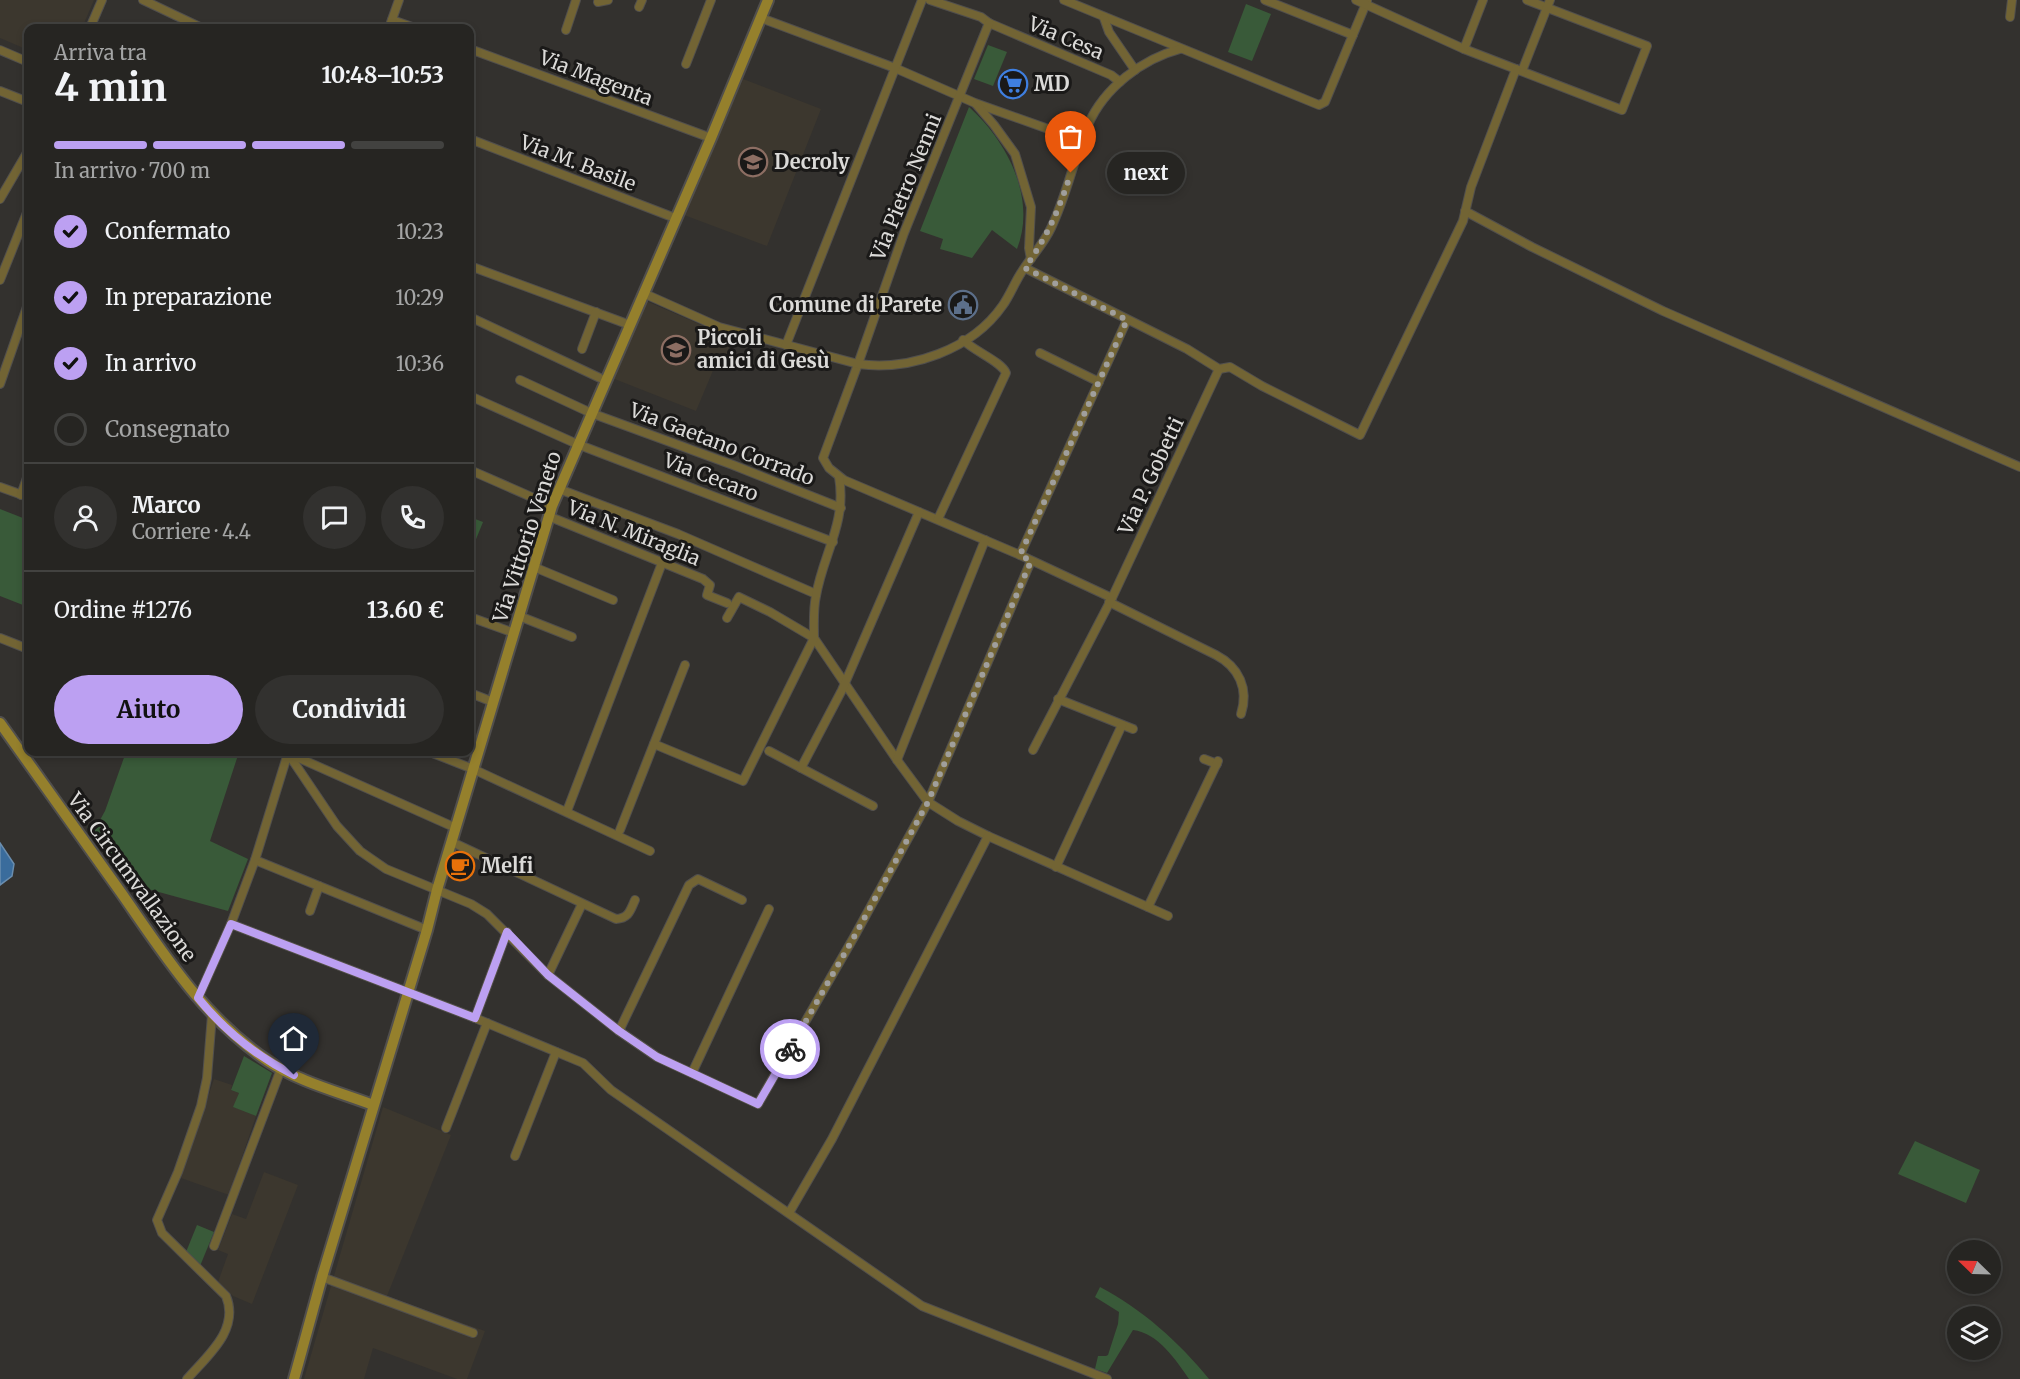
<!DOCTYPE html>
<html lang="it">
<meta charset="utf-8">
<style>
body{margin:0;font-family:Merriweather,serif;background:#32312f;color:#f1f3f6;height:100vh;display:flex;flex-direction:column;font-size:22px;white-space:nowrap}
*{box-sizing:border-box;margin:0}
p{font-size:20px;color:#a4a5a5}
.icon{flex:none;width:33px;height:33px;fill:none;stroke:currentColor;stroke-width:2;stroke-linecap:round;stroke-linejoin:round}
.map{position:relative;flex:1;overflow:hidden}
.panel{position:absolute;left:24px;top:24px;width:450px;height:732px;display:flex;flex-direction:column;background:#262522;border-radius:12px;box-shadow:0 3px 9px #0003,0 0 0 2px #424240}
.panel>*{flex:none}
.needle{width:39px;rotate:293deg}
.tools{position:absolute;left:1947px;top:1240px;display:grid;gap:12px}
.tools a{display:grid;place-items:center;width:54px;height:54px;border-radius:50%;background:#262522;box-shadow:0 3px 9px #0003,0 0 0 2px #424240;font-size:30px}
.pin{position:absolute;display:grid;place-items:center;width:51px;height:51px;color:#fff;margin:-62px -26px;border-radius:50% 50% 50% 0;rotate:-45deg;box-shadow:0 0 6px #0007}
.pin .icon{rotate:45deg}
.courier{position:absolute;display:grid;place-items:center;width:60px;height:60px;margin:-30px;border:4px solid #bca0f2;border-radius:50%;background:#fff;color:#222;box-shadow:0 2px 8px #0007}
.bubble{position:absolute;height:42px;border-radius:21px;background:#262522;box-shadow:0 3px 9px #0003,0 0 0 2px #424240;font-size:20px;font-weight:700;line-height:42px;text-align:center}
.overview em{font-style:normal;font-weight:700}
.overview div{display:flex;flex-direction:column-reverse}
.overview{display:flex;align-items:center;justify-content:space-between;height:102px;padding:0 30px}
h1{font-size:39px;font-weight:700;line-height:45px}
.bar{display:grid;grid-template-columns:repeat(4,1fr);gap:9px 6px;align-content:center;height:72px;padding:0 30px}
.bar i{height:8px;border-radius:4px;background:#424240}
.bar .current{background:#bca0f2}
.bar p{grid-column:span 4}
.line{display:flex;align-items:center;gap:15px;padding:0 30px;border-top:2px solid #424240}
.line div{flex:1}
.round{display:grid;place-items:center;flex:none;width:63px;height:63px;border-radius:32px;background:#32312f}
ol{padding:0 30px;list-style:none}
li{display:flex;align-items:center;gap:18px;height:66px}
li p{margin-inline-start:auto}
li .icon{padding:6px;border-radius:50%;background:#bca0f2;color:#111;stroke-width:4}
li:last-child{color:#a4a5a5}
li i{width:33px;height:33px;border:3px solid #424240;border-radius:50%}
.action{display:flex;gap:12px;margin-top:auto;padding:12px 30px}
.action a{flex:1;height:69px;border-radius:36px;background:#bca0f2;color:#111;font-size:24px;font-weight:700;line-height:69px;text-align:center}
.action a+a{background:#32312f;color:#f1f3f6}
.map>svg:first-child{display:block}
</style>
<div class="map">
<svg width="2020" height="1379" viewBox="0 0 2020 1379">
<rect width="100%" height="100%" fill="#33312e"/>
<g fill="#3c372e">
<polygon points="0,0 94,0 82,28 28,28 28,50 0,38"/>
<polygon points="743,79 821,109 767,246 684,215"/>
<polygon points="646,301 732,338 724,363 717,361 696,411 612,378"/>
<polygon points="214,1079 232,1085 231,1090 239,1093 234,1107 256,1116 229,1195 181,1178"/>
<polygon points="383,1107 451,1135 387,1296 485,1331 467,1379 457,1379 373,1348 364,1379 304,1379"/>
<polygon points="264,1172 298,1185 252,1304 233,1296 218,1282 228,1254 218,1250 232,1214 246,1219"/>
</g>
<g fill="#395a39">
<polygon points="1246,4 1271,14 1252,61 1228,52"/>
<polygon points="988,45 1007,52 993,86 974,79"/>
<path d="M969,107c38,34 68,91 48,142l-25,-19 -20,28 -32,-9 3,-10 -23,-8z"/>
<polygon points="0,509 28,520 28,607 0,596"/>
<polygon points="470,517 483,522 470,554"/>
<polygon points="126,752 239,752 210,841 248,859 228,911 126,883 87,827 100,820 105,811"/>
<polygon points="244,1056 272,1073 256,1116 233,1107 239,1093 231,1090"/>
<polygon points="1915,1141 1980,1170 1966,1203 1898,1174"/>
<polygon points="197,1225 214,1232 200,1266 186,1252"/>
<path d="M1100,1287c42,22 79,55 109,92h-20c-13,-19 -31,-46 -56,-49l-26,43 -12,-4 3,-13h8l2,-1 10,-31 1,-12 -24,-15z"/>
</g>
<polygon fill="#3a6c9c" stroke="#6a8dae" stroke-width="1.5" points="0,843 14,864 12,876 0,885"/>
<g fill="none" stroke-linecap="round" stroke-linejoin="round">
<g stroke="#514f4d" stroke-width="10">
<g id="street">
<polyline points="143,0 202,28"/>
<polyline points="930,0 981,17 989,23 1111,75 1120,82"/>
<polyline points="1064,0 1319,105 1325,102 1367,1"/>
<polyline points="1265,0 1353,35"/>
<polyline points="1356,0 1464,49 1622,110 1647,46 1527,0"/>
<polyline points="598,2 608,0"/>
<polyline points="639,7 642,0"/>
<polyline points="2010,17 2012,0"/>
<polyline points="761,18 895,68 975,103 1082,141"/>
<polyline points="1104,18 1109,32 1135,70"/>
<polyline points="392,20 415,28"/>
<polyline points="989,23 904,233 858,364 823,458 829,468 844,480 1020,555 1112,598"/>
<polyline points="90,28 102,0"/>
<polyline points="389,28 399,0"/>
<polyline points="566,30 576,0"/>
<polyline points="470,49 711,138"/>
<polyline points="1464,49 1483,0"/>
<polyline points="0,50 28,62"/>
<polyline points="686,64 711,0"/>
<polyline points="1522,71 1550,0"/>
<polyline points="0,91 28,102"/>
<polyline points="976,104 994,125 1015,154 1031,207 1029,248 1031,259"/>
<polyline points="470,139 675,218"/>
<polyline points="0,199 28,151"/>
<polyline points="1465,211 1532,247 1663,311 2020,467"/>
<polyline points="470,266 630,325"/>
<polyline points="1025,268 1187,349 1219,369 1230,367 1262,386 1360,435 1463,221 1471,187 1516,69"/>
<polyline points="0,280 28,210"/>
<path d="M643,293l76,34 139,37c52,7 114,-14 145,-59 7,-10 11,-21 18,-32 9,-15 22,-28 30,-45 16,-33 23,-70 37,-103 16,-37 54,-66 92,-76"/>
<polyline points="470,317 600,378"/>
<polyline points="786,345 922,0"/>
<polyline points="582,349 596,312"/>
<polyline points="1040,353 1099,382"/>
<polyline points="520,380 591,413 733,465 841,508"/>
<polyline points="0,384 28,304"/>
<polyline points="470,396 577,444 833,542"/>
<polyline points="470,470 552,506"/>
<polyline points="0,487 28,497"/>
<polyline points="559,489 678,534 816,594"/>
<polyline points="21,495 28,475"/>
<polyline points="548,516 703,579 710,585 707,595 727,603"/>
<path d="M938,519l68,-146c-4,-11 -32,-22 -43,-33"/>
<polyline points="1020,555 1127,320"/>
<polyline points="534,567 613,600"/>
<path d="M1109,602l107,53c23,12 33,34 25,59"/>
<polyline points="519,616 572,637"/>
<polyline points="470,617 514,633"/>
<polyline points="727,618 739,597 770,612 814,638 897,760 928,802 958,821 988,836 1168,916"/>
<polyline points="0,638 28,649"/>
<polyline points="470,693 493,702"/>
<polyline points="1058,699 1133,729"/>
<path d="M654,744l89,37 71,-143c0,-14 -1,-29 2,-42 7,-42 31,-73 23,-119"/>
<polyline points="1033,750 1112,598 1219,369"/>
<polyline points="769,751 873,806"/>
<polyline points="287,752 337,826 360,851 386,869 471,904 487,914 548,975 619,1031 657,1057 758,1104 854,937 928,802 1031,561"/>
<polyline points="430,752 473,769 650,851"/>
<polyline points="290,754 456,828"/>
<polyline points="1204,759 1217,764"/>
<polyline points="897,760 985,540"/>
<polyline points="801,768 842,690 919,512"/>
<polyline points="567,811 662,563"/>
<polyline points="620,830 685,665"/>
<path d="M452,842l164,77c13,-1 14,-8 19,-19"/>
<polyline points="255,860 427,930"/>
<polyline points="1056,867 1122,725"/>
<polyline points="1148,907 1218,761"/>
<polyline points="310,911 319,886"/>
<polyline points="231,924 475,1018 583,1063 611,1090 922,1306 1107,1379"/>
<polyline points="548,975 582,904"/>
<polyline points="198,998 231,924 255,860 288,753"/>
<polyline points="475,1018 507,932"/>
<polyline points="619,1031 689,885 698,879 742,900"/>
<polyline points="692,1073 769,909"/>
<polyline points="446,1128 487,1023"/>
<polyline points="515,1156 556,1052"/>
<polyline points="789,1213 832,1139 988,836"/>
<polyline points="214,1246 281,1069"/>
<polyline points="322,1277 473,1333"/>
<path d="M187,1379c20,-23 53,-49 39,-83l-64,-63 -5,-13 21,-48 23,-66 6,-28 5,-63"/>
</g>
</g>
<g stroke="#514f4d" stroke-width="14">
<g id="secondary">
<path d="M0,723c41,57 81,114 122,171 43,62 82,124 146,167 31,21 71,31 105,44"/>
<polyline points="294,1379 322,1277 427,930 437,890 552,506 711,138 768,0"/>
</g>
</g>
<use href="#street" stroke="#726434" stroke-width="8"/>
<use href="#secondary" stroke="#95802c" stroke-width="10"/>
</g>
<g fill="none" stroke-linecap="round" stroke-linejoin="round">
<path stroke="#a09f9c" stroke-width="6" stroke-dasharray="0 10.8" d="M790,1049l64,-112 74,-135 103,-241 -11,-6 107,-235 -102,-52c23,-33 33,-56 46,-95"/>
<path stroke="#bca0f2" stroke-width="8" d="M294,1075c-38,-19 -70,-45 -96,-77l33,-74 244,94 32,-86 41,43 71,56 38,26 101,47 32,-55"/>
</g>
<defs>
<g id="supermarket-ring" transform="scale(1.5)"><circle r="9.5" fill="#1a1918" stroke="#3f7fe0" stroke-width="1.5"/><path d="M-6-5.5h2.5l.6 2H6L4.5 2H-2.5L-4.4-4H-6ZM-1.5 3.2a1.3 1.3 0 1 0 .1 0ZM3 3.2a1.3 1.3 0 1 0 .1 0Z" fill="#3f7fe0"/></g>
<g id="school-ring" transform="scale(1.5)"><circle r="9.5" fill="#1a1918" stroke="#8d6e63" stroke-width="1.5"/><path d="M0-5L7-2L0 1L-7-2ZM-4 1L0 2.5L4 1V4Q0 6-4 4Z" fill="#8d6e63"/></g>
<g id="civic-ring" transform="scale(1.5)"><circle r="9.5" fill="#1a1918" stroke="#5c6f8a" stroke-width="1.5"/><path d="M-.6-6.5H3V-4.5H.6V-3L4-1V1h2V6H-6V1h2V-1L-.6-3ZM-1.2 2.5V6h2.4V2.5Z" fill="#5c6f8a"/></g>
<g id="cafe-ring" transform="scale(1.5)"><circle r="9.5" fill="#1a1918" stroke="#e8710a" stroke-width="1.5"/><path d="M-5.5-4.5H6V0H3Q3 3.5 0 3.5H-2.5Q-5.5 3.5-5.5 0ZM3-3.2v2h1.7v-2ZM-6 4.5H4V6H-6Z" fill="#e8710a"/></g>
</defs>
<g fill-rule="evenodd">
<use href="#supermarket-ring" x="1013" y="84"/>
<use href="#school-ring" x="753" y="162"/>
<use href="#civic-ring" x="963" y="305"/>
<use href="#school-ring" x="676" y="350"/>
<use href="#cafe-ring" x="460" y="866"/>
</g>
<g text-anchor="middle" stroke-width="6" stroke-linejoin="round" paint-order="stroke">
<g font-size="20" fill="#dbdad8" stroke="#1a1918">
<text transform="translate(1066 38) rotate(23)" y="7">Via Cesa</text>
<text transform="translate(596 78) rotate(21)" y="7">Via Magenta</text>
<text transform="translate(578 163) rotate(21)" y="7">Via M. Basile</text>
<text transform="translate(906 187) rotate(-68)" y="7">Via Pietro Nenni</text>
<text transform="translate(722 444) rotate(21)" y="7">Via Gaetano Corrado</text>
<text transform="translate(1151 476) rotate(-65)" y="7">Via P. Gobetti</text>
<text transform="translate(711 477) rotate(21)" y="7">Via Cecaro</text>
<text transform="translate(634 533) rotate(22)" y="7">Via N. Miraglia</text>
<text transform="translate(527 537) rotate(-72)" y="7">Via Vittorio Veneto</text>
<text transform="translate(132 877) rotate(54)" y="7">Via Circumvallazione</text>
</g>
<g font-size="20" font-weight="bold" fill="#dbdad8" stroke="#1a1918" text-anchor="start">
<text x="1034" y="91">MD</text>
<text x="774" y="169">Decroly</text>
<text x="942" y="312" text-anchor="end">Comune di Parete</text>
<text x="697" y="345">Piccoli<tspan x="697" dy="23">amici di Gesù</tspan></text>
<text x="481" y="873">Melfi</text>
</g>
</g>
</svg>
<div class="tools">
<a><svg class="needle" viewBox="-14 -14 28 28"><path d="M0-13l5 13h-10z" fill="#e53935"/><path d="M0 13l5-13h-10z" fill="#a4a5a5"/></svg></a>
<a><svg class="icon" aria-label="layers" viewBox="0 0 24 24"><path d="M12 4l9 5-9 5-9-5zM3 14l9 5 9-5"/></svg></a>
</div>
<div class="pin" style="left:1071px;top:173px;background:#ea580c"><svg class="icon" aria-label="bag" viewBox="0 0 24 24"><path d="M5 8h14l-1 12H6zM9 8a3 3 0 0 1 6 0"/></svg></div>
<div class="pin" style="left:294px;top:1075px;background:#1f2937"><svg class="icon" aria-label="home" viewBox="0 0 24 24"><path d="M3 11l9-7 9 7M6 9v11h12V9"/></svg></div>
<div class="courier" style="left:790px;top:1049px"><svg class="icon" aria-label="bike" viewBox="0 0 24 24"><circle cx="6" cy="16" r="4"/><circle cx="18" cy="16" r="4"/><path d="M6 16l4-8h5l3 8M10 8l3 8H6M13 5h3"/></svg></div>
<div class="bubble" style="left:1107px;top:152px;width:78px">next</div>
<section class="panel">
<div class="overview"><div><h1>4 min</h1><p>Arriva tra</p></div><em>10:48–10:53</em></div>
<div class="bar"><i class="current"></i><i class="current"></i><i class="current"></i><i></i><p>In arrivo · 700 m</p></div>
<ol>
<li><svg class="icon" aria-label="check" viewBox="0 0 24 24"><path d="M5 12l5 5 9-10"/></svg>Confermato<p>10:23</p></li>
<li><svg class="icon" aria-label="check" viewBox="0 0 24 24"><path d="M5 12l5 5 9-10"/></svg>In preparazione<p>10:29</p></li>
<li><svg class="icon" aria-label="check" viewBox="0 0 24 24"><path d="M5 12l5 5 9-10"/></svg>In arrivo<p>10:36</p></li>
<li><i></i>Consegnato</li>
</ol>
<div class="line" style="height:108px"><a class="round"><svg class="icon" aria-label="person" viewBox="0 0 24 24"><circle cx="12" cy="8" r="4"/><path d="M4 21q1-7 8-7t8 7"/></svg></a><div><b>Marco</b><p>Corriere · 4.4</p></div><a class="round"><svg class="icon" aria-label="chat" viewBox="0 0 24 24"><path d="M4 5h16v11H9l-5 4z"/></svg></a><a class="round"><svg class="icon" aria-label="phone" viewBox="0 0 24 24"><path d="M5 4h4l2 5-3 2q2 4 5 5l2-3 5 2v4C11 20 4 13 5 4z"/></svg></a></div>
<div class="line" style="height:78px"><div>Ordine #1276</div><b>13.60 €</b></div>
<div class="action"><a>Aiuto</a><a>Condividi</a></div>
</section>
</div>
